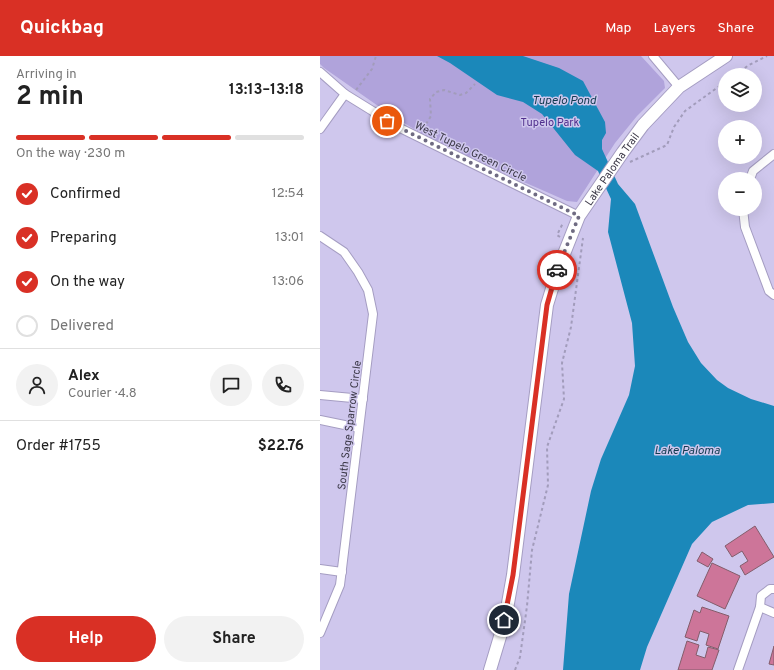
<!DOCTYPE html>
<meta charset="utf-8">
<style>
body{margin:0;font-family:Overpass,sans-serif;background:#f2f2f2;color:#222;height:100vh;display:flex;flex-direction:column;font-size:15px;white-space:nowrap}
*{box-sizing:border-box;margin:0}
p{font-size:13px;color:#767676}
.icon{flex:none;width:22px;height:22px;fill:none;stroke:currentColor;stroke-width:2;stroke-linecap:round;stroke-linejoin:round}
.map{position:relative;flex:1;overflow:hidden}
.panel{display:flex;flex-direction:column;background:#fff;width:320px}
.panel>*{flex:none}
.controls{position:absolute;left:398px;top:12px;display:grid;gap:8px}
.controls a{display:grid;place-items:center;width:44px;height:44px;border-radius:50%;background:#fff;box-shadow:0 4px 16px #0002;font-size:20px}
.pin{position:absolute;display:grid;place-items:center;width:34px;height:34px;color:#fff;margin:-17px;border:2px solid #fff;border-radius:50%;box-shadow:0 1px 4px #0007}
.courier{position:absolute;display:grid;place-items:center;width:40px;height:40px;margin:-20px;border:3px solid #d93025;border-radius:50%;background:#fff;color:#222;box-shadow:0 1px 5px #0007}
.headline em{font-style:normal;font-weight:700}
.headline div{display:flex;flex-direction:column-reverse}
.headline{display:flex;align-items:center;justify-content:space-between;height:68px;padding:0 16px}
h1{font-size:26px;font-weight:700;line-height:30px}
.bar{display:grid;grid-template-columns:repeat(4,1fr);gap:6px 4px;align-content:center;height:48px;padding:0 16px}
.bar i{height:5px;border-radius:3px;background:#e0e0e0}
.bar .active{background:#d93025}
.bar p{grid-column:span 4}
.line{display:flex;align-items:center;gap:10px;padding:0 16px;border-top:1px solid #e0e0e0}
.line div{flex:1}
.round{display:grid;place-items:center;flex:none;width:42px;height:42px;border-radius:21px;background:#f2f2f2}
ol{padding:0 16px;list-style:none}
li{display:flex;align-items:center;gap:12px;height:44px}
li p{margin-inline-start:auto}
li .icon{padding:4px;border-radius:50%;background:#d93025;color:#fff;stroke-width:4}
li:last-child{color:#767676}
li i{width:22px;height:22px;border:2px solid #e0e0e0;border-radius:50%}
.action{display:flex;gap:8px;margin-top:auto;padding:8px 16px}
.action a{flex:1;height:46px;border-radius:24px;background:#d93025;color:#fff;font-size:16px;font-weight:700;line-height:46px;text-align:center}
.action a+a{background:#f2f2f2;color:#222}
header{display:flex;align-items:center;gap:24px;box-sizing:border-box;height:56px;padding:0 20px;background:#d93025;color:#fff}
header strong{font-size:19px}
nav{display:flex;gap:22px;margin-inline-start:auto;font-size:14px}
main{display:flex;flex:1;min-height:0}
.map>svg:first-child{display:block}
</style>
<header>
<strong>Quickbag</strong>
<nav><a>Map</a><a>Layers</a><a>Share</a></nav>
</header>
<main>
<section class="panel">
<div class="headline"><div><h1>2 min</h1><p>Arriving in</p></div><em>13:13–13:18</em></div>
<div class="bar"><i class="active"></i><i class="active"></i><i class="active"></i><i></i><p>On the way · 230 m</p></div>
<ol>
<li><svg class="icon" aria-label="check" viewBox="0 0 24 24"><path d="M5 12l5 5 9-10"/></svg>Confirmed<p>12:54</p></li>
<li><svg class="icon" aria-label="check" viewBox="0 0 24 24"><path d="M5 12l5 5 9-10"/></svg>Preparing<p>13:01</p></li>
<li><svg class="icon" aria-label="check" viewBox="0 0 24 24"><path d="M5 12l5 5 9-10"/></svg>On the way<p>13:06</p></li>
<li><i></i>Delivered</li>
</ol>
<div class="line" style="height:72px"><a class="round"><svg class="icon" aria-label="person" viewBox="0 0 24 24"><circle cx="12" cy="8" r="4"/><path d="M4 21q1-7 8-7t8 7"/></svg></a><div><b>Alex</b><p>Courier · 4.8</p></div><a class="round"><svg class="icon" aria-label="chat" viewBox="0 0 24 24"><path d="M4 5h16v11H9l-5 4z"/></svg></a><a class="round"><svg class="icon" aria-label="phone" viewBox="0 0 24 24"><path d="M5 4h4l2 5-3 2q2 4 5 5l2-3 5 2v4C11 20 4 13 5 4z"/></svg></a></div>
<div class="line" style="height:52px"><div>Order #1755</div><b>$22.76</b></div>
<div class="action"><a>Help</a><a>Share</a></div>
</section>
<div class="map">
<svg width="454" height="614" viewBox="0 0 454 614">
<rect width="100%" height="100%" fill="#cfc7ed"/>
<path fill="#b0a3db" d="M0,0h321l23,25 1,7 -28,28 -22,27 -38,59 -10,-1c-47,-21 -95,-40 -141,-65 -34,-19 -70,-46 -102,-68l-4,-4z"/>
<polygon fill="#1b88ba" points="117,0 203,0 239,12 263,25 285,66 286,77 282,84 282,93 298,128 315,148 353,251 368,286 381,307 397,324 408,332 431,343 454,350 454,447 428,449 392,466 372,488 327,591 320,614 243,614 249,538 271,435 281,403 309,339 315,310 312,267 288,176 291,143 278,115 255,99 222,58 203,46 177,39 130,7"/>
<g fill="#cd7599" stroke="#835d6b">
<polygon points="435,470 454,501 425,519 420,510 428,505 422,495 412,501 405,490"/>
<polygon points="382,496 393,503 388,511 377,505"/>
<polygon points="392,507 420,520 405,553 377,540"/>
<polygon points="382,551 409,560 398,593 386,589 389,578 380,575 377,585 365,581 374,554 380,557"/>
<polygon points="367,585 379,589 376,599 385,602 388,591 399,594 392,614 358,614"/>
<polygon points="454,590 454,609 449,608"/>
</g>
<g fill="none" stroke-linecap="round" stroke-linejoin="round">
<g stroke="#a59dc2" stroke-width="10">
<g id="street">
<polyline points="333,0 359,31"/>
<polyline points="0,16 25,38 80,72 259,160"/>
<polyline points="0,73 25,38"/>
<polyline points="430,123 433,115 454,98"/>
<polyline points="423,153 425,171 449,235 454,239"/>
<polyline points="0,180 24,196 38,216 48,234 53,258 20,529 0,577"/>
<polyline points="0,339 43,343"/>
<polyline points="0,364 39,372"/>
<polyline points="0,513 22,516"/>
<polyline points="454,533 450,533 441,540 440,551 454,557"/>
<polyline points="418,614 440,551"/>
</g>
</g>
<g stroke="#a59dc2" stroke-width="14">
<g id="secondary">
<path id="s1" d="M170,614l15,-50 8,-45 34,-270 11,-36 21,-53 44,-64 20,-27 36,-38 47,-31"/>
</g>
</g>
<g stroke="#a29cbb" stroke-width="2" stroke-dasharray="3 3" stroke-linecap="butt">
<polyline points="415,19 429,9 447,0"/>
<polyline points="36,34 52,13 56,0"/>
<polyline points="106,68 111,60 110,43 116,36 124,34 140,39 146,37 155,28"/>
<polyline points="310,106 347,89 354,71 365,55 405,26"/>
<polyline points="240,181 237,179 243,167"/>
<polyline points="195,614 200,601 207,550 212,494 228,429 227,391 244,343 242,307 251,271 263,182"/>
</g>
<use href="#street" stroke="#fff" stroke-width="8"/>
<use href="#secondary" stroke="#fff" stroke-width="12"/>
</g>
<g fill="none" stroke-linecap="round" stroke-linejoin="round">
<polyline stroke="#6f6b82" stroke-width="4" stroke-dasharray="0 7.2" points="67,65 80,72 259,160 237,214"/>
<polyline stroke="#d93025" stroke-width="5" points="184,564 193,519 227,249 237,214"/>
</g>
<g text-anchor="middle" stroke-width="3" stroke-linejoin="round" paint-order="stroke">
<g font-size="11" fill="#502f8d" stroke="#cfc7ed">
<text x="230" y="70">Tupelo Park</text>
</g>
<g font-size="11" fill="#3c3948" stroke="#cfc7ed">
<text transform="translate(151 95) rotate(26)" y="4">West Tupelo Green Circle</text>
<text dy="4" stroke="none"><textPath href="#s1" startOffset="522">Lake Paloma Trail</textPath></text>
<text transform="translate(29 369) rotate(-83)" y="4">South Sage Sparrow Circle</text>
</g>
<g font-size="12" font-style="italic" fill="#113b50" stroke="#cfc7ed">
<text x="244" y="48">Tupelo Pond</text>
<text x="367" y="398">Lake Paloma</text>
</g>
</g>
</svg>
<div class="controls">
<a><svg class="icon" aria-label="layers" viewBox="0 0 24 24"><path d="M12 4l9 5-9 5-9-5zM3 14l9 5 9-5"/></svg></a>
<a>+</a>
<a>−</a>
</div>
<div class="pin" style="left:67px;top:65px;background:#ea580c"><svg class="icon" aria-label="bag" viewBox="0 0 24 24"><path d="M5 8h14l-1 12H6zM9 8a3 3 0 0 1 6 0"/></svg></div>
<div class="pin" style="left:184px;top:564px;background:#1f2937"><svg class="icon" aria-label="home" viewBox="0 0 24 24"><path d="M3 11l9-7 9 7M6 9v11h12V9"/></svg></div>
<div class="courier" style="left:237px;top:214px"><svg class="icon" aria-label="car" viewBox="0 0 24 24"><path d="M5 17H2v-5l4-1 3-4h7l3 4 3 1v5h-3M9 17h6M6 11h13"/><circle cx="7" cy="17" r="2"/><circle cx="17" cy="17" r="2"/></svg></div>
</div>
</main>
